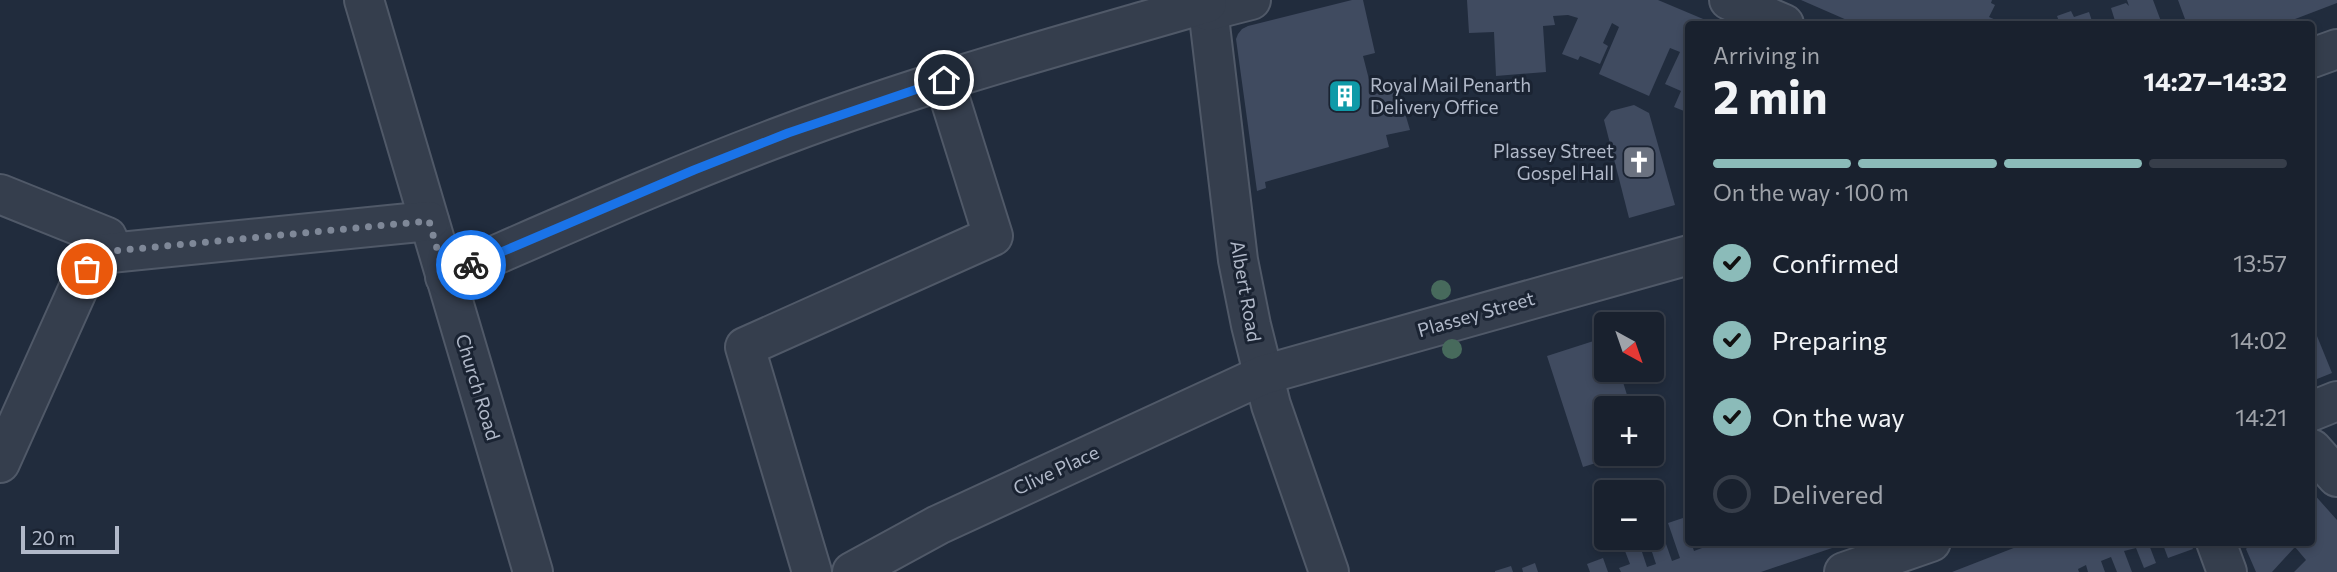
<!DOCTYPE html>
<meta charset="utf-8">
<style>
body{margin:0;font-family:Commissioner,sans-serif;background:#262e3a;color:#f1f3f6;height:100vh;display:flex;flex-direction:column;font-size:26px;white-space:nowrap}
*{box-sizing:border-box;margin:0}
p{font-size:23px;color:#9fa3aa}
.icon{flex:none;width:38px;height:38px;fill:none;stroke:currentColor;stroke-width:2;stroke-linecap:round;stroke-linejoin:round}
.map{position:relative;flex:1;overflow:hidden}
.panel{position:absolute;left:1685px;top:21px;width:630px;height:525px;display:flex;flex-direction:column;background:#19212e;border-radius:7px;box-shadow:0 4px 10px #0003,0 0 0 2px #373e4a}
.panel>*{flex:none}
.needle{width:46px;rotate:140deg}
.controls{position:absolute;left:1594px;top:312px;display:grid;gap:14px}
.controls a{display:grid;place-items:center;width:70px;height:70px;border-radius:7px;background:#19212e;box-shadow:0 4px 10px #0003,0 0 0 2px #373e4a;font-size:35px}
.scale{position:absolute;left:21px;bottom:18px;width:98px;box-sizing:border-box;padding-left:7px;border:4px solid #b1b9c9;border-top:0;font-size:19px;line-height:24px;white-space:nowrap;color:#b1b9c9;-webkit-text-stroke:5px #1a2332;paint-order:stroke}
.pin{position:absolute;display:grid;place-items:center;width:60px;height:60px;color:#fff;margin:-30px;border:4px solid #fff;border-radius:50%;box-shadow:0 2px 7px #0007}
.courier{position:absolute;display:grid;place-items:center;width:70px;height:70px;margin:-35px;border:5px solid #1a73e8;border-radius:50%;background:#fff;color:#222;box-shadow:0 2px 9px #0007}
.head em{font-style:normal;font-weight:700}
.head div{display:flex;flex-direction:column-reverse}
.head{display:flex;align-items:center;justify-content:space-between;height:119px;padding:0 28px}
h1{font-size:46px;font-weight:700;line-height:52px}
.bar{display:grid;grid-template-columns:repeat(4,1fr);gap:10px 7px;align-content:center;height:84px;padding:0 28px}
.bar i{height:9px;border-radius:5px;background:#373e4a}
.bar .on{background:#8bbbb9}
.bar p{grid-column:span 4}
ol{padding:0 28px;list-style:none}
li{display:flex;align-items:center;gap:21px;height:77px}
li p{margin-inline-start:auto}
li .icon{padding:7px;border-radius:50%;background:#8bbbb9;color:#111;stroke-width:4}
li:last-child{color:#9fa3aa}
li i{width:38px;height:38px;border:4px solid #373e4a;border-radius:50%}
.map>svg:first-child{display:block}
</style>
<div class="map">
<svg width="2337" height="572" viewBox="0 0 2337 572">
<rect width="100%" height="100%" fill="#212c3d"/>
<g fill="#404b60">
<polygon points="1352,0 1363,0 1375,53 1363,56 1373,95 1397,86 1410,130 1386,135 1389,147 1265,182 1266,188 1257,191 1236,39 1238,34 1242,29 1248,26"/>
<polygon points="1467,0 1658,0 1715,24 1689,24 1689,113 1674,107 1681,91 1665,84 1680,52 1670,48 1649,96 1599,74 1619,27 1612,23 1603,43 1608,46 1600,64 1580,56 1578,60 1562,54 1578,18 1568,15 1553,16 1555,25 1543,26 1546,72 1496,76 1494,32 1469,33"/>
<polygon points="1801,0 1992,0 1991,3 1995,5 1989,17 2005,24 1856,24"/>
<polygon points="2127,0 2153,0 2162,24 2116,24 2111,8 2126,3 2129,6"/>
<polygon points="2178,0 2337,0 2337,3 2282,24 2177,24 2176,22 2185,19"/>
<polygon points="2071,11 2074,17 2089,12 2093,24 2060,24 2057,16"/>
<polygon points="1634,105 1649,113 1675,205 1629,218 1604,120 1611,111"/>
<polygon points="2317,336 2332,373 2312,381 2312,337"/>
<polygon points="1606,337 1606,369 1619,369 1631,408 1606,408 1606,453 1625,454 1583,467 1547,356"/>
<polygon points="2312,492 2337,520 2337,572 2294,572 2306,560 2295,547 2272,572 2256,572 2246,549 2252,542 2312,542"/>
<polygon points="1683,518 1689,542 1691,542 1694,551 1702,548 1700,542 1847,543 1761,572 1621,572 1619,568 1630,564 1625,551 1640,546 1647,567 1656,564 1647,537 1652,537 1652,530 1660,527 1672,561 1680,558 1668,523"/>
<polygon points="2029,542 2148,542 2156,563 2144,568 2136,548 2124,551 2132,572 2117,572 2111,557 2101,561 2105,572 2088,572 2086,565 2078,569 2079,572 1952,572"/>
<polygon points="2162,542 2190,542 2193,549 2168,558"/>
<polygon points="1603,558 1608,572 1590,572 1587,564"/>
<polygon points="1535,563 1538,572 1523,572 1522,568"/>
<polygon points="1511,566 1513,572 1495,572 1495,571"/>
</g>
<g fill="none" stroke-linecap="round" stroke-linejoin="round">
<g stroke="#505968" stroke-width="42">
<g id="minor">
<polyline points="364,0 533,572"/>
<polyline points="1207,0 1238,260 1251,325 1271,405 1329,572"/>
<polyline points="1729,0 1784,24"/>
<polyline points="1208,11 1251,0"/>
<polyline points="2312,58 2337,49"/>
<polyline points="0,194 107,237 113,251"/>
<path d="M445,277c113,-49 226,-100 342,-143 138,-52 279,-90 420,-131"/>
<polyline points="2312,411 2337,401"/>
<polyline points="2312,449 2337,477"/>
<polyline points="0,463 87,269 100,254 429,221"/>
<polyline points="2216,542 2227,572"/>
<polyline points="812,572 745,347 993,236 944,80"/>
<polyline points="852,572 938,525 1263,375 1689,255"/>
<polyline points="1844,572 1931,542"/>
</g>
</g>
<use href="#minor" stroke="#353e4d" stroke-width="38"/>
</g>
<g fill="#476a5c">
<circle cx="1441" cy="290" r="10"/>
<circle cx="1452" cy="349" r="10"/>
</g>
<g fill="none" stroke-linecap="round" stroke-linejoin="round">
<polyline stroke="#7f8898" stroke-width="7" stroke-dasharray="0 12.6" points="87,269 100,254 113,251 429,221 445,276 471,265"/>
<polyline stroke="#1a73e8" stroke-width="9" points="471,265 694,170 788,133 944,80"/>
</g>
<defs>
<g id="building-square" transform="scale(1.75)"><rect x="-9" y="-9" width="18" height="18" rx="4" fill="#0f9aa8" stroke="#1a2332"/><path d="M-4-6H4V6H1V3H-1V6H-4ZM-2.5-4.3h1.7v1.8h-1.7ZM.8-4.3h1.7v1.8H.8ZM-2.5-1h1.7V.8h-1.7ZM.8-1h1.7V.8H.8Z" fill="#fff"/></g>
<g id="church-square" transform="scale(1.75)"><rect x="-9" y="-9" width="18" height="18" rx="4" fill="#6b7280" stroke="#1a2332"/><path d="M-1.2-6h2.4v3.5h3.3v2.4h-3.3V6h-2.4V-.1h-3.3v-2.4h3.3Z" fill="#fff"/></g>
</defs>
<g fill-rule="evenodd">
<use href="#building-square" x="1345" y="96"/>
<use href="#church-square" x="1639" y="162"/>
</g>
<g text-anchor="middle" stroke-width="6" stroke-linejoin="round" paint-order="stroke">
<g font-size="19" fill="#b1b9c9" stroke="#1a2332" text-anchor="start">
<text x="1370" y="92">Royal Mail Penarth<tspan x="1370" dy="22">Delivery Office</tspan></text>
<text x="1614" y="158" text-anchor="end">Plassey Street<tspan x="1614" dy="22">Gospel Hall</tspan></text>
</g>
<g font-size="19" fill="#b1b9c9" stroke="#1a2332">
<text transform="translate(1246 291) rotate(80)" y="7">Albert Road</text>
<text transform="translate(1476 314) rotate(-16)" y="7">Plassey Street</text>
<text transform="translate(478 387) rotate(73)" y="7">Church Road</text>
<text transform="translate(1056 470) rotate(-25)" y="7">Clive Place</text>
</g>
</g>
</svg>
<div class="controls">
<a><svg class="needle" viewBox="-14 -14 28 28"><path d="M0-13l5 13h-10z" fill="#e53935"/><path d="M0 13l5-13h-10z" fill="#9fa3aa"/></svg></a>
<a>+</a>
<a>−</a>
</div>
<div class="scale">20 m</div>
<div class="pin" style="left:87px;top:269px;background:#ea580c"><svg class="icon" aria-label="bag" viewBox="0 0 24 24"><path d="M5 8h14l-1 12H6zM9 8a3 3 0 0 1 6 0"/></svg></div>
<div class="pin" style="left:944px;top:80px;background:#1f2937"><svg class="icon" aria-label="home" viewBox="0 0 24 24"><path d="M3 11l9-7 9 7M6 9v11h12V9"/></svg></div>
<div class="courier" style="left:471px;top:265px"><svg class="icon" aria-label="bike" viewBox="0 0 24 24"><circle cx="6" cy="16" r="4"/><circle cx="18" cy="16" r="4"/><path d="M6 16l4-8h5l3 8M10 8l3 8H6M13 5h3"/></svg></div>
<section class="panel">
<div class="head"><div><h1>2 min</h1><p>Arriving in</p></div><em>14:27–14:32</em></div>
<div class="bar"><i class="on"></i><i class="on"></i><i class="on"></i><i></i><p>On the way · 100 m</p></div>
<ol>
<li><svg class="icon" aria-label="check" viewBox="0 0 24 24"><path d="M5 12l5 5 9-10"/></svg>Confirmed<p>13:57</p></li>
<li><svg class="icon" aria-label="check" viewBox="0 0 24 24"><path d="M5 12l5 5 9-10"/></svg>Preparing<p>14:02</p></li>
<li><svg class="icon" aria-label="check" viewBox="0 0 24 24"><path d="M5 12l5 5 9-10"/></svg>On the way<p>14:21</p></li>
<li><i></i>Delivered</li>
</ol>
</section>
</div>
